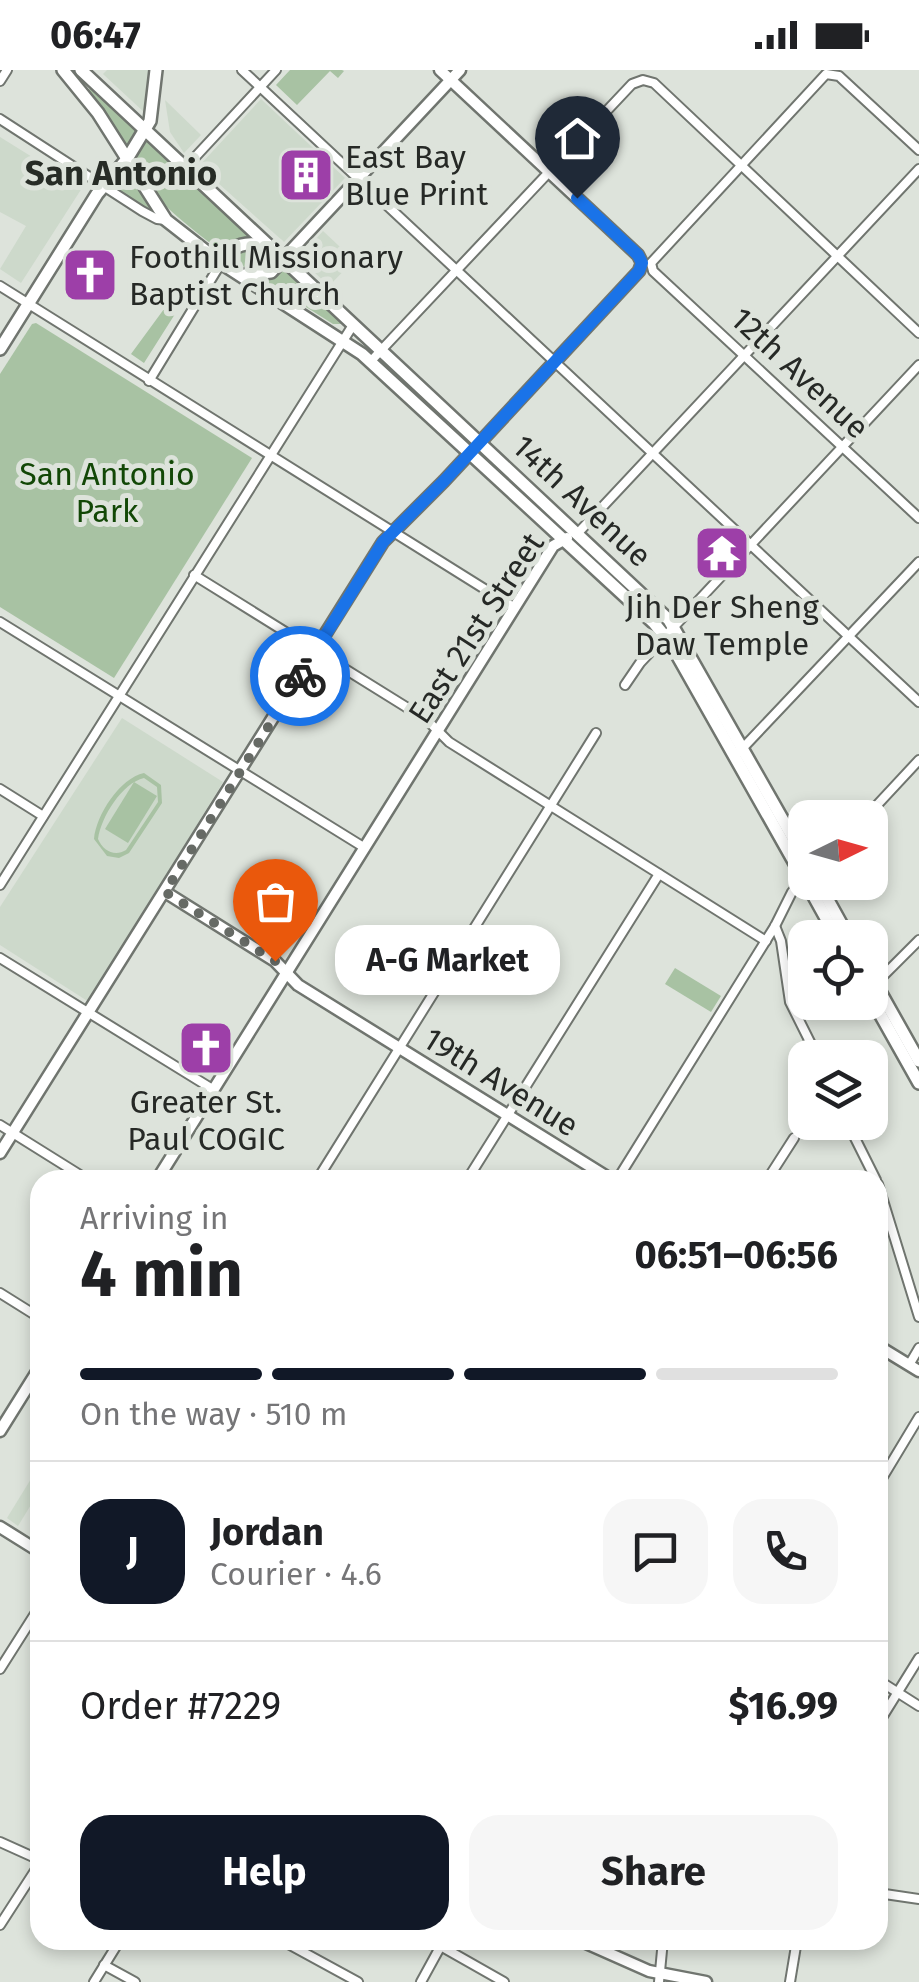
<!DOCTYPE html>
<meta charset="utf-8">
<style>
body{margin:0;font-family:"Fira Sans",sans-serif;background:#f6f6f6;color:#202124;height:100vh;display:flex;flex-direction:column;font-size:38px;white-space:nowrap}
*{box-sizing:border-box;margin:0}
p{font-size:32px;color:#757577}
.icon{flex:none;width:55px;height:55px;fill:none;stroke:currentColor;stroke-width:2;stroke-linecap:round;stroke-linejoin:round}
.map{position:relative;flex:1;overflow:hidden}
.details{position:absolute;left:30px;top:1100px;width:858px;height:780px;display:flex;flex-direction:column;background:#fff;border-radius:30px;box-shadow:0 5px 15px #0003}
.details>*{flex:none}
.needle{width:65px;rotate:85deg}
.fabs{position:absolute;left:788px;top:730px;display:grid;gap:20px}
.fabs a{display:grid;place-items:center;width:100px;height:100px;border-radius:20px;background:#fff;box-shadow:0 5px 15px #0003;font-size:50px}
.pin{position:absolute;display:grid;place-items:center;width:85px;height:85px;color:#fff;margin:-102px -42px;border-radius:50% 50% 50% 0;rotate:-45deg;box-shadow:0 0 10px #0007}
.pin .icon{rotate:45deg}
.courier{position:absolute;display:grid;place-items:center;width:100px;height:100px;margin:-50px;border:8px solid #1a73e8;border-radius:50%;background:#fff;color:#222;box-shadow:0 2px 12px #0007}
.bubble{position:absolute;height:70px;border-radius:30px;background:#fff;box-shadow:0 5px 15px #0003;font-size:32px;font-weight:700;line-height:70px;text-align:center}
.head em{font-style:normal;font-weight:700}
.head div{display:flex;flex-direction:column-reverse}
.head{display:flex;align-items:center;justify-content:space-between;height:170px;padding:0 50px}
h1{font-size:65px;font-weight:700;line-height:75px}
.bar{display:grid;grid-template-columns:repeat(4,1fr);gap:15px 10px;align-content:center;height:120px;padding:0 50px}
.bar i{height:12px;border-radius:8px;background:#e0e0e0}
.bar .selected{background:#111827}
.bar p{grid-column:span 4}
.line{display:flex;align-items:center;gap:25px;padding:0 50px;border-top:2px solid #e0e0e0}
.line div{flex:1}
.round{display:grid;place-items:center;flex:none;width:105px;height:105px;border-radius:30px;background:#f6f6f6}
.button{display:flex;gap:20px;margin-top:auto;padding:20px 50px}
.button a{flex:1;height:115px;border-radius:30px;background:#111827;color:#fff;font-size:40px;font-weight:700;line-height:115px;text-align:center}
.button a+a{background:#f6f6f6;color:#202124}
.status{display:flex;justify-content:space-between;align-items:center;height:70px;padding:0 50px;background:#fff;direction:ltr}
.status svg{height:28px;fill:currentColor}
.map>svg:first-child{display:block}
</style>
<div class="status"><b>06:47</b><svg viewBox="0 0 49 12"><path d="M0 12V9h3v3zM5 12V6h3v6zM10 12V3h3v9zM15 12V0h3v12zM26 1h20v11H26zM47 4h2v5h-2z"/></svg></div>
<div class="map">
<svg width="919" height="1912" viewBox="0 0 919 1912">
<rect width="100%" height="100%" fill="#dde3db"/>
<g fill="#cdd9cb">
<polygon points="107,0 149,0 145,43 103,4"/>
<polygon points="261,29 345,108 284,172 199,96"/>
<polygon points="165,30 201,65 184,83 170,62"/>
<polygon points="0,67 82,118 21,213 0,199 26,156 0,142"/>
<polygon points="323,161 354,190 329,216 299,188"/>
<polygon points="122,648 223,712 89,932 0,875 0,837"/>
<polygon points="34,1404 40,1407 40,1420 18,1456 7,1448"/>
</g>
<g fill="#a8c2a3" fill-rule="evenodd">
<polygon points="290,0 342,0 344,1 338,8 330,1 297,35 276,15"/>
<path d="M91,18l250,233v3h-8c-61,-38 -124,-76 -176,-126v16l-38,-22 18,-26 -49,-76z"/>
<polygon points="129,215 175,244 144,293 131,284 164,239"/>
<polygon points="36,253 252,388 114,608 0,537 0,304 32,254"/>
<path d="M144,703l17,12 1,18 -33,50 -10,5 -12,-2 -13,-17c2,-24 26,-61 50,-66zM144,708l13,9 1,15 -32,48c-11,7 -23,1 -28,-11 3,-22 24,-56 46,-61z"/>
<polygon points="134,712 157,726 128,773 105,759"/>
<polygon points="675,898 721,926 711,942 665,914"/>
</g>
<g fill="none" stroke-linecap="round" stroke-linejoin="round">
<g stroke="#70756f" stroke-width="12">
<g id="minor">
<polyline points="242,0 919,632"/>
<polyline points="0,11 7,0"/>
<polyline points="0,49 142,141 157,149 166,150"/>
<polyline points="919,80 839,6 826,4 651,193 653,201 919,448"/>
<polyline points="185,98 276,0"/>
<polyline points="0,216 515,538"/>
<polyline points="371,291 632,14 643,10 654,13 919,263"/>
<polyline points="149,311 221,193"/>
<polyline points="577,464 919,99"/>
<polyline points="194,505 427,650 449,672 766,871"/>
<polyline points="0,552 365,778"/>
<polyline points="625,615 640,593 919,295"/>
<polyline points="740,681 919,492"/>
<polyline points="0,719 43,746"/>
<polyline points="865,748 919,690"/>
<polyline points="0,815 353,255"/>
<polyline points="775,856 781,871 790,932 818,988"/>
<polyline points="0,888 214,1020"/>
<polyline points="870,919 919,870"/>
<polyline points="847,1052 876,1110"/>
<polyline points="0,1055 88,1110"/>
<polyline points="317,1110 596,663"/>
<polyline points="467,1110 659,804"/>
<polyline points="617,1110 775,856 792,822 804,809"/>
<polyline points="767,1110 794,1068"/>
<polyline points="878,1114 919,1247"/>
<polyline points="0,1223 40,1248"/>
<polyline points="909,1295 919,1278"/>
<polyline points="878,1415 919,1347"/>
<polyline points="0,1599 40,1536"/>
<polyline points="878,1610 919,1636"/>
<polyline points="878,1654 919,1588"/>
<polyline points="0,1772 40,1790"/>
<polyline points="878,1823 919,1829"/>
<polyline points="0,1855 40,1793"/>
<polyline points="281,1870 358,1912"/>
<polyline points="430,1870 504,1912"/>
<polyline points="104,1895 135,1912"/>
<polyline points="94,1912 120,1870"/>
<polyline points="421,1912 444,1870"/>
<polyline points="659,1912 663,1870"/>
<polyline points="790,1912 797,1870"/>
</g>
</g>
<g stroke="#70756f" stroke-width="15">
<g id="tertiary">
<polyline points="283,189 460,0"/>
<polyline points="165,822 275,891 298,915 612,1110"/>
<polyline points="0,1083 383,472 444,411 639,201 642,193 638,185 440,0"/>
<polyline points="157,1110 553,476 567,468"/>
<polyline points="878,1276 919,1301"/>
<polyline points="0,1361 40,1297"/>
<polyline points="0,1457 40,1482"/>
<polyline points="579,1870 649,1901 706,1912"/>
</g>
</g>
<g stroke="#70756f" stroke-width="16">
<g id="secondary">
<polyline points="63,0 98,43 166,150 221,193 362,284 654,553 671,574 805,811"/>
<polyline points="81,0 669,550 805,789"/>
<path d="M221,193c11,-20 27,-22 47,-17"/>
<polyline points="244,205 271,202 283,189"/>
<polyline points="0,279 97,124 127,89 150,51 156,0"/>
<polyline points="806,812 837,868"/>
<polyline points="818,812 849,868"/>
<polyline points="870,904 919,991"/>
<polyline points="870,926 919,1013"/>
</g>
</g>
<use href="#minor" stroke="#fff" stroke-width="8"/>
<use href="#tertiary" stroke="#fff" stroke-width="10"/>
<use href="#secondary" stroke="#fff" stroke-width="11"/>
</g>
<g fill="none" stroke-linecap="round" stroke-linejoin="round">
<polyline stroke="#666a65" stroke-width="10" stroke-dasharray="0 18" points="275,891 165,822 300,606"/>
<polyline stroke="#1a73e8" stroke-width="12" points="300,606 383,472 444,411 639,201 642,193 638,185 577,128"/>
</g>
<defs>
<g id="building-square" transform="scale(2.875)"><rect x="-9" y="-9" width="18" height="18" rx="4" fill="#9d3fa8" stroke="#dde3db"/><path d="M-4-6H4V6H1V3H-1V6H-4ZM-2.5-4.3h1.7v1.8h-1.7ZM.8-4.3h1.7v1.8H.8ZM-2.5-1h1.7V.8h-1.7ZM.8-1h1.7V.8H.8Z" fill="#fff"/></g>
<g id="church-square" transform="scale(2.875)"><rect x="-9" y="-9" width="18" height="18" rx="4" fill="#9d3fa8" stroke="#dde3db"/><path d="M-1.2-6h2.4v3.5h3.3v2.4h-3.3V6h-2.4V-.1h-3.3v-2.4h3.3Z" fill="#fff"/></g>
<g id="temple-square" transform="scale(2.875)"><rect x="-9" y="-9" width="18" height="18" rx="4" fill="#9d3fa8" stroke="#dde3db"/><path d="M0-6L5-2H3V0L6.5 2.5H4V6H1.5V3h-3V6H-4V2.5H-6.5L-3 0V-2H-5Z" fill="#fff"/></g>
</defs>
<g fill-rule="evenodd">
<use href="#building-square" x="306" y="105"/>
<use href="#church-square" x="90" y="205"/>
<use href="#temple-square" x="722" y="483"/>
<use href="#church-square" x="206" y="978"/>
</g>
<g text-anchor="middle" stroke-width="10" stroke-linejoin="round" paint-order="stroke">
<g font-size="32" fill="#262926" stroke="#dde3db" text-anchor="start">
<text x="345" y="98">East Bay<tspan x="345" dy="37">Blue Print</tspan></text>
<text x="129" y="198">Foothill Missionary<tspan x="129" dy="37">Baptist Church</tspan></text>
<text x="722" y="548" text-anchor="middle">Jih Der Sheng<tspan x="722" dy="37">Daw Temple</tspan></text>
<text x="206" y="1043" text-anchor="middle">Greater St.<tspan x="206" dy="37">Paul COGIC</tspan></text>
</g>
<g font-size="32" fill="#262926" stroke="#dde3db">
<text transform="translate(800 303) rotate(43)" y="11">12th Avenue</text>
<text transform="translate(582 431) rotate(43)" y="11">14th Avenue</text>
<text transform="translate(476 558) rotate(-57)" y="11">East 21st Street</text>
<text transform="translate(501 1012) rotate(32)" y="11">19th Avenue</text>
</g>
<g font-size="32" fill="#124706" stroke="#dde3db">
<text x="107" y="415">San Antonio<tspan x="107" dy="37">Park</tspan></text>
</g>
<g font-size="35" font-weight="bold" fill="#272c26" stroke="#dde3db">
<text x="121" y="115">San Antonio</text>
</g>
</g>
</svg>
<div class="fabs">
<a><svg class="needle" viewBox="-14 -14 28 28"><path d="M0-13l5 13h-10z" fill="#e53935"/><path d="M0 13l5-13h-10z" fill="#757577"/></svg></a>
<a><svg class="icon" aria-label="locate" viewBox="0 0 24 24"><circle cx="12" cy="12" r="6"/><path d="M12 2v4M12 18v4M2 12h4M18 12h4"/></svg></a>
<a><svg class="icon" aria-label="layers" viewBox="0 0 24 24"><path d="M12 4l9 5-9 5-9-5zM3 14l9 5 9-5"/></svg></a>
</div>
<div class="pin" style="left:275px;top:891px;background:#ea580c"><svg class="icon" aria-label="bag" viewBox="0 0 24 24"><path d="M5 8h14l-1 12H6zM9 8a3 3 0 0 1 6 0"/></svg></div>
<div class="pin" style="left:577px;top:128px;background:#1f2937"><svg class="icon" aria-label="home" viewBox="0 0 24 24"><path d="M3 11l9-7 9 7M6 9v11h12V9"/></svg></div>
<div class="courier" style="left:300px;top:606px"><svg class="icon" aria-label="bike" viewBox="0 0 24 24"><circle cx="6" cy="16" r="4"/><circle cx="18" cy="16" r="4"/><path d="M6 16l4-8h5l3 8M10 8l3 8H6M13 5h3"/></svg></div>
<div class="bubble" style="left:335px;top:855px;width:225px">A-G Market</div>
<section class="details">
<div class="head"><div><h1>4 min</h1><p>Arriving in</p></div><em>06:51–06:56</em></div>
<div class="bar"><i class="selected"></i><i class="selected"></i><i class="selected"></i><i></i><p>On the way · 510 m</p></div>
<div class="line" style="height:180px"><b class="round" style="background:#111827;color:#fff">J</b><div><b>Jordan</b><p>Courier · 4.6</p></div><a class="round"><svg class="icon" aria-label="chat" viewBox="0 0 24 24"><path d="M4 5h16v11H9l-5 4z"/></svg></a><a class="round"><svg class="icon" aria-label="phone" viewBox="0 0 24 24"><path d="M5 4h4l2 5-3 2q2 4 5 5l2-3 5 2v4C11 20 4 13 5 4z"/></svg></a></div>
<div class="line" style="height:130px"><div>Order #7229</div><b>$16.99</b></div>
<div class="button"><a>Help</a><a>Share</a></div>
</section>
</div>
